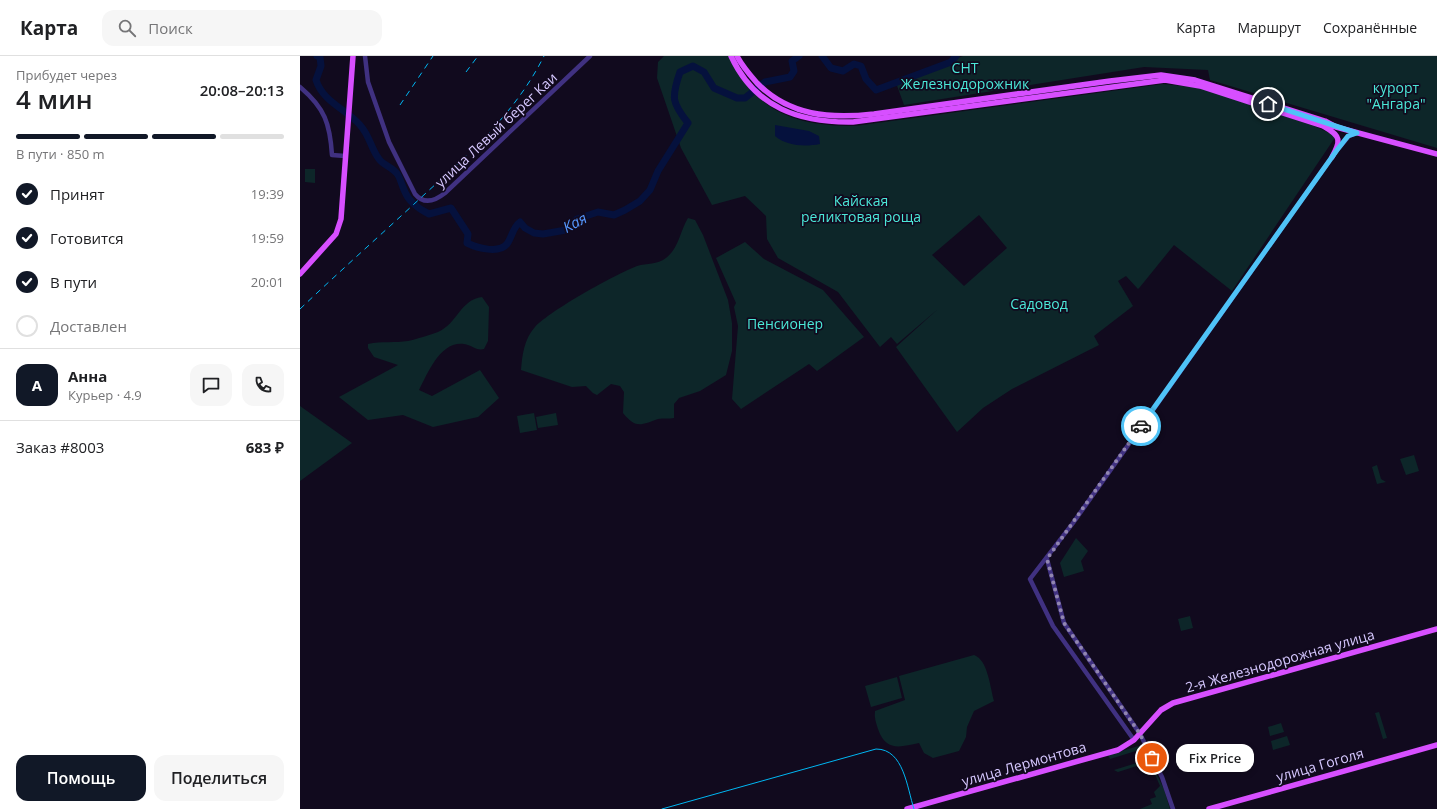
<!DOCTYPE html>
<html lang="ru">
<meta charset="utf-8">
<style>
body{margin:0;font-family:"Open Sans",sans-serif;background:#f6f6f6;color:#202124;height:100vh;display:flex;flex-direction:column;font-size:15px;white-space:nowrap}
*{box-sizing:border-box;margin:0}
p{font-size:13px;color:#757577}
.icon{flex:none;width:22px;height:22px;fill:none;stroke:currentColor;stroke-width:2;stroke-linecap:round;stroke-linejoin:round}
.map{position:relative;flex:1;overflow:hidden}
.sheet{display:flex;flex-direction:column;background:#fff;width:300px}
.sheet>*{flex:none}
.pin{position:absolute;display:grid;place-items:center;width:34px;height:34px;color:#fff;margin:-17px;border:2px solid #fff;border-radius:50%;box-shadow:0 1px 4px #0007}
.courier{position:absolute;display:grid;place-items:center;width:40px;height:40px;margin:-20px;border:3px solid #4fc3f7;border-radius:50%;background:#fff;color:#222;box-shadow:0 1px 5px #0007}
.bubble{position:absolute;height:28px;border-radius:12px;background:#fff;box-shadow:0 2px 6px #0003;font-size:13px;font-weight:600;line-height:28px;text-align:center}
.head em{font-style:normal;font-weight:600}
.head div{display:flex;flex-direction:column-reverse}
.head{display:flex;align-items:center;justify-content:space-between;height:68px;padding:0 16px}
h1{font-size:26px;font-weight:600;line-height:30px}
.bar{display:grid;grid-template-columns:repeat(4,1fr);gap:6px 4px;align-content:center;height:48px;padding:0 16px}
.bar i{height:5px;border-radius:3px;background:#e0e0e0}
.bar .selected{background:#111827}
.bar p{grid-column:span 4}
.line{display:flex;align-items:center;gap:10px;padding:0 16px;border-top:1px solid #e0e0e0}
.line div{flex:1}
.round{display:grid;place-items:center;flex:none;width:42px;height:42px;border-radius:12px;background:#f6f6f6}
ol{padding:0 16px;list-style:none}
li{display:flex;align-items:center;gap:12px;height:44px}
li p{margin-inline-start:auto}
li .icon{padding:4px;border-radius:50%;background:#111827;color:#fff;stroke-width:4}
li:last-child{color:#757577}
li i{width:22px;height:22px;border:2px solid #e0e0e0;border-radius:50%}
.button{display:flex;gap:8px;margin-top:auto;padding:8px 16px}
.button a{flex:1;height:46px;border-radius:12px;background:#111827;color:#fff;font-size:16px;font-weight:600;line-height:46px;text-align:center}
.button a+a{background:#f6f6f6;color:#202124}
header{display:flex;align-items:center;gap:24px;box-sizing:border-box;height:56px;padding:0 20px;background:#fff;border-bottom:1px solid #e0e0e0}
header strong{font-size:19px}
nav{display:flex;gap:22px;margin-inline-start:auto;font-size:14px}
.search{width:280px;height:36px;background:#f6f6f6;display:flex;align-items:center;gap:10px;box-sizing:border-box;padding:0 14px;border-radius:12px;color:#757577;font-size:15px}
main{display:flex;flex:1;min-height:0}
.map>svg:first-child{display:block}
</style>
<header>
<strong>Карта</strong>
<div class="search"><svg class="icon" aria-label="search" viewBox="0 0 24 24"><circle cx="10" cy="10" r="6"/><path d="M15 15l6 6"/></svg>Поиск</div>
<nav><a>Карта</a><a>Маршрут</a><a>Сохранённые</a></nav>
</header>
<main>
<section class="sheet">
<div class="head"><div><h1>4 мин</h1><p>Прибудет через</p></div><em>20:08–20:13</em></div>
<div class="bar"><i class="selected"></i><i class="selected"></i><i class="selected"></i><i></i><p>В пути · 850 m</p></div>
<ol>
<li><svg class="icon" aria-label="check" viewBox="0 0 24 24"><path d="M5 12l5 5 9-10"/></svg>Принят<p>19:39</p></li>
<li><svg class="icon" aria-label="check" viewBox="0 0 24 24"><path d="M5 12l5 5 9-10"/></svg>Готовится<p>19:59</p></li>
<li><svg class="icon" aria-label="check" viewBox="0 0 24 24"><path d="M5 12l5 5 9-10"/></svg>В пути<p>20:01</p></li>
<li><i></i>Доставлен</li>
</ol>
<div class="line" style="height:72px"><b class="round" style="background:#111827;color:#fff">А</b><div><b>Анна</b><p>Курьер · 4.9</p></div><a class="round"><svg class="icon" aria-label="chat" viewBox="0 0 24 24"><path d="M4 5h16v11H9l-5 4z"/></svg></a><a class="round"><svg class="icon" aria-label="phone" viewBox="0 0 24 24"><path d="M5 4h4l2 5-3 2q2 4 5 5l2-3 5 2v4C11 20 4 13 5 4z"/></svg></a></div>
<div class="line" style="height:52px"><div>Заказ #8003</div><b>683 ₽</b></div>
<div class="button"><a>Помощь</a><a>Поделиться</a></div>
</section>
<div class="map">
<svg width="1137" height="753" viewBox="0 0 1137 753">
<rect width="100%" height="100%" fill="#110a1e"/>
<g fill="#0d2629" fill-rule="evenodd">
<path d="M364,0h65c27,56 66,70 126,70l308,-42 38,4 113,38 22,10 -104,155 -58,-46 -34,42 -2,2 -12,-13 -8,5 15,25 -39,30 5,9 -87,44 -29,19 -26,24 -61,-85 42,-38 -41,35 -6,-7 -11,10 -42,-55 -60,-34 -11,-19 -1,-23 -21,-20 -33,9 -31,-57 -24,-70 1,-16zM679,159l28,33 -43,38 -32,-31z"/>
<polygon points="663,0 1137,0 1137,92 910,24 908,14 844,11 604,49 595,24"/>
<polygon points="5,113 15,113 15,127 5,126"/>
<path d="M388,162l7,2 8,15 25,65 4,23v28l-6,24 -26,16 -21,7 -5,6v14c-5,1 -11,0 -16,1 -17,6 -22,10 -35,-6l1,-21 -4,-6 -9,-2 -14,11 -4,-2 -7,-7 -14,1 -51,-17c1,-14 3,-31 14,-43 16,-17 79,-52 102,-61 10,-3 20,-1 29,-8 13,-10 14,-27 22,-40z"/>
<polygon points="445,186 464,203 523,234 564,281 517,315 509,308 441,353 432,343 438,270 434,251 436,247 416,202"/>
<path d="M182,241l7,10 -1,34 -4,8c-8,2 -12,-4 -20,-5 -24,-3 -36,29 -45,46l13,6 48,-26 19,28 -21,19 -45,10 -30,-12 -35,5 -29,-23 59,-32 -24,-8 -6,-9v-4c14,-3 27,-1 40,-3 9,-2 21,-6 30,-9 20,-9 22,-32 44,-35z"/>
<polygon points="0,350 52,387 0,425"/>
<polygon points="234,357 237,374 220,377 217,360"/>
<polygon points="256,357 258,369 238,372 236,361"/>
<polygon points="1114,399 1119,415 1106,419 1100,403"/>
<polygon points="1077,409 1081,423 1086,426 1077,428 1072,411"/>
<polygon points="776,482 788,495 781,505 784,515 764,521 760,507"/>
<polygon points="890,560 893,572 881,575 878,563"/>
<path d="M674,599c14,5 16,32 20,46l-20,10 -7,16 -1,10 -7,14 -26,7 -9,-5 -5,-10c-19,4 -33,9 -41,-14 -2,-6 -4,-12 -3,-18l30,-11 -6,-24z"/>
<polygon points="597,621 602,642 571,651 565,630"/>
<polygon points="1079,656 1087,682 1083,683 1075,657"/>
<polygon points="981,667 984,676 970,680 968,671"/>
<polygon points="987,680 990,689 973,694 971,685"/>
<polygon points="842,689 864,733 870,753 840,753 852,748 850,743 856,741 854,736 860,730 851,709 842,712 840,709 818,716 814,714 843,705 839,694 810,703 808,699"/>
</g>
<path fill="#05113d" d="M475,69l34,6 10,5 1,8c-16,3 -33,2 -45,-8z"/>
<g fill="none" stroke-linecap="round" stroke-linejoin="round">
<g stroke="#05113d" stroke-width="7">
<path d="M17,0l3,1 1,9 -5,14c7,22 30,29 44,45 10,11 11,24 19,34 5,7 14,8 19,16 3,5 4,11 7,17 4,10 14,17 24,22l22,-6 17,26 -1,9c10,5 32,11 40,1 5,-7 6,-17 13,-22l5,6 9,5 9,1 23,-4 11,-11 21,-7 16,3 11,-5 15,-9 10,-11 8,-19 30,-48c-16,-20 -17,-25 -8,-51l13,-6 11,6 10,16 23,10h8l20,-16 25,-5 4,-6 -2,-10 7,-5"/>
<polyline points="522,0 531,12 543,15 554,8 561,10 566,23 576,34 651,6 656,0"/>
</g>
<g stroke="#403181" stroke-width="4.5">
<path d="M65,0l3,26 21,60 26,52c9,11 20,7 30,-1l145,-137"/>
<path d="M0,31c25,21 30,37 32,68l13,1"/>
<polyline points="747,503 764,567 840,678 862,721 873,753"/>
<polyline points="834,684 753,570 730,523 773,467 1037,94 1049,80 1056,77"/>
</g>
<g stroke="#d74fff" stroke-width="5.5">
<path d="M431,0c24,52 69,67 122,66l312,-42 35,6 123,40 9,1"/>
<path d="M437,0c5,10 13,19 20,27 32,33 73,36 117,31l236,-33 51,-6 34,5 130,41 11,6 101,27"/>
<path d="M1025,71c16,9 16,14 7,30"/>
<polyline points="0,218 36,178 41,163 53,0"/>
<polyline points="607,753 818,694 834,684 861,654 873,647 1137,573"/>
<polyline points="909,753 1137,689"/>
</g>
<path stroke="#00b7f3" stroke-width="1" d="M362,753l214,-60c28,0 31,39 38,60"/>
<g stroke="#00b7f3" stroke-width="1" stroke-dasharray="6 5" stroke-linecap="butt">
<polyline points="166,16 178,0"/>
<polyline points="100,49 133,0"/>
<path d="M0,253c41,-39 84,-77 126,-116 45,-41 90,-81 118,-137"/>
</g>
</g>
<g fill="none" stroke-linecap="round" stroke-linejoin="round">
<polyline stroke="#9186b0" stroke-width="4" stroke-dasharray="0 7.2" points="841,370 747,503 764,567 840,678 852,702"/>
<polyline stroke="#4fc3f7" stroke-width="5" points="841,370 1037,94 1048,80 1057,77 968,48"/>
</g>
<g text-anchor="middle" stroke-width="3.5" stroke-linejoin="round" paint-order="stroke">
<g font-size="14" fill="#4be8d8" stroke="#110a1e">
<text x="665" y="17">СНТ<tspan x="665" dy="16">Железнодорожник</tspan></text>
<text x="1096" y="37">курорт<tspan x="1096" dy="16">"Ангара"</tspan></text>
<text x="561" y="150">Кайская<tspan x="561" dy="16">реликтовая роща</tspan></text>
<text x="739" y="253">Садовод</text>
<text x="485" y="273">Пенсионер</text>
</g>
<g font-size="14" fill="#d6c8ff" stroke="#110a1e">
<text transform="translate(196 74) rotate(-43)" y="5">улица Левый берег Каи</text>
<text transform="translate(980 605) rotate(-16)" y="5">2-я Железнодорожная улица</text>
<text transform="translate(724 708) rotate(-16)" y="5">улица Лермонтова</text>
<text transform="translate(1020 709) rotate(-16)" y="5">улица Гоголя</text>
</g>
<g font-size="15" font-style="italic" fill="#5698ff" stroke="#110a1e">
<text transform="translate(275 167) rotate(-28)" y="5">Кая</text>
</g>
</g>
</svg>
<div class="pin" style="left:852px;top:702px;background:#ea580c"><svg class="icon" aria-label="bag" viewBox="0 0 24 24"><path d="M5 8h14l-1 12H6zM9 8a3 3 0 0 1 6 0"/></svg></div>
<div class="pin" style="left:968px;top:48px;background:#1f2937"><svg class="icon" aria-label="home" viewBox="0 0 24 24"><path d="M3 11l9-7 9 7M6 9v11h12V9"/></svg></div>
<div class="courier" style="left:841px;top:370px"><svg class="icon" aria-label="car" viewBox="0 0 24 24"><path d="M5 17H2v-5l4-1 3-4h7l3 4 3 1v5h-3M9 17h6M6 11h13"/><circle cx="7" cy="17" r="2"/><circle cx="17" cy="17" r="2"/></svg></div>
<div class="bubble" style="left:876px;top:688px;width:78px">Fix Price</div>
</div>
</main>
